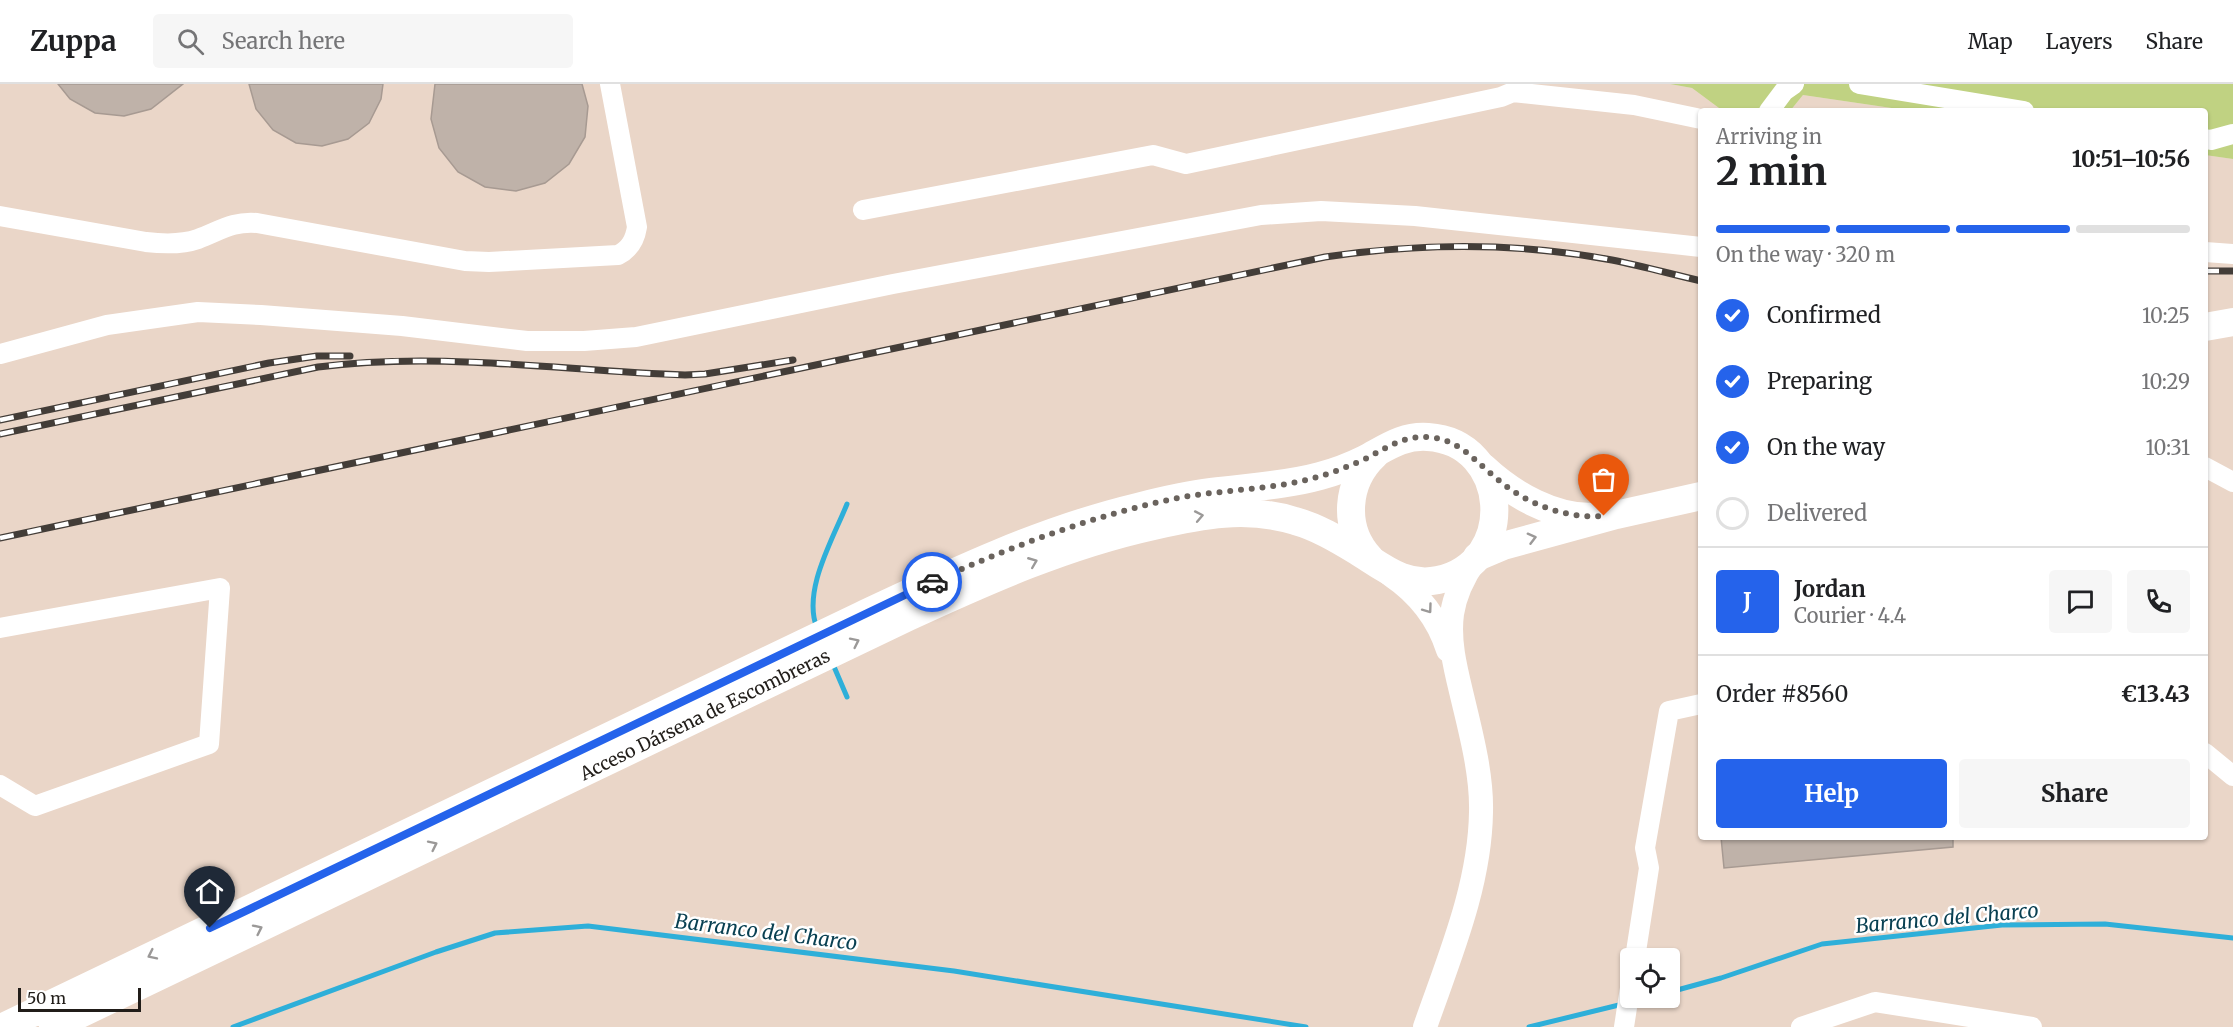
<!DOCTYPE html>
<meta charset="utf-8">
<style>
body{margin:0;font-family:Merriweather,serif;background:#f6f6f6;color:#202124;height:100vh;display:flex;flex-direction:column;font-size:22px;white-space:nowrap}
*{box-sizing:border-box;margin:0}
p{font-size:20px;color:#757577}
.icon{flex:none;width:33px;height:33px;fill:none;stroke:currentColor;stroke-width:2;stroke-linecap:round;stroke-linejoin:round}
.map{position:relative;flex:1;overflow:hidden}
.panel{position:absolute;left:1698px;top:24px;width:510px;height:732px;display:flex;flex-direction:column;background:#fff;border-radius:6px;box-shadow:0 2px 4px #0004}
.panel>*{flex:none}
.buttons{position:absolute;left:1620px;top:864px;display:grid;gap:12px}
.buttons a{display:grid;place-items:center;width:60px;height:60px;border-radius:6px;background:#fff;box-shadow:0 2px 4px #0004;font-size:30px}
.scale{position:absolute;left:18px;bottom:15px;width:123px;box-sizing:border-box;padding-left:6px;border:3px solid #211d19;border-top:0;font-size:16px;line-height:21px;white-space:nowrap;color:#211d19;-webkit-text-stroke:4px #fff;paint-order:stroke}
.pin{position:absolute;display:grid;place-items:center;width:51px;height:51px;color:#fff;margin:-62px -26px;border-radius:50% 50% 50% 0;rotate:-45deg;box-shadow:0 0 6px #0007}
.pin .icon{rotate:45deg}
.courier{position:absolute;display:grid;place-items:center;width:60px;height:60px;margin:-30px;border:4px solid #2563eb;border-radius:50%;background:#fff;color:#222;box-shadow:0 2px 8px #0007}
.headline em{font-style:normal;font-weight:700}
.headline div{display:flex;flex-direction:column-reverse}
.headline{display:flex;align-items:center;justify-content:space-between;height:102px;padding:0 18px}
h1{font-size:39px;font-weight:700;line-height:45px}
.bar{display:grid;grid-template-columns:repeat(4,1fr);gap:9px 6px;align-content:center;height:72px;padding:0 18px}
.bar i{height:8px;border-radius:4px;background:#e0e0e0}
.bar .current{background:#2563eb}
.bar p{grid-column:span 4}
.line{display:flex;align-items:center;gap:15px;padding:0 18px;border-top:2px solid #e0e0e0}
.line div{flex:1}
.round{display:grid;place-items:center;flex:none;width:63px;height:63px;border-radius:6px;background:#f6f6f6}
ol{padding:0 18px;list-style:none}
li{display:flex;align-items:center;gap:18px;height:66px}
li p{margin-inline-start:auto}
li .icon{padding:6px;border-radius:50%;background:#2563eb;color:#fff;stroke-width:4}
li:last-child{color:#757577}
li i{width:33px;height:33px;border:3px solid #e0e0e0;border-radius:50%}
.primary-button{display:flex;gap:12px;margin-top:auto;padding:12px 18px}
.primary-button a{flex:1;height:69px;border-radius:6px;background:#2563eb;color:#fff;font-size:24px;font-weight:700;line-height:69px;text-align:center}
.primary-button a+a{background:#f6f6f6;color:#202124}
header{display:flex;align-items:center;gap:36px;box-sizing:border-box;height:84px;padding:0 30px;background:#fff;border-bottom:2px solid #e0e0e0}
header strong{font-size:28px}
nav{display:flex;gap:33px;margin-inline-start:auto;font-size:21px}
.search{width:420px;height:54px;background:#f6f6f6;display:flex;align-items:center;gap:15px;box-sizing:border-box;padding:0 21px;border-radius:6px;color:#757577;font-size:22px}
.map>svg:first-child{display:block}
</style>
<header>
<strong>Zuppa</strong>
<div class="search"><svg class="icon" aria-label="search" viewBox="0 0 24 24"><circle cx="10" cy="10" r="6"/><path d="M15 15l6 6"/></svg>Search here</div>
<nav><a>Map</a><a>Layers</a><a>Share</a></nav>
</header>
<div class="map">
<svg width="2233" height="943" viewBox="0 0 2233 943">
<rect width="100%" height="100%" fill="#f1e4da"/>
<g fill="#ead6c8" fill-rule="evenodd">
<path d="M0,0h1670l22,4 31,23h-22v726h504v-682l28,4v868h-2233zM1630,874h40v40h-40z"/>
<polygon points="1803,11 1912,27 1790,27"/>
</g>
<polygon fill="#c0d282" points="1670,0 2233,0 2233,75 2205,71 2205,27 1912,27 1803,11 1790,27 1723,27 1692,4"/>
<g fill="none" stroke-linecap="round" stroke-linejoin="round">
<g stroke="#2eafd9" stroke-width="5">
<path d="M817,544c-15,-37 16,-89 30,-124"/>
<polyline points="832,578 847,613"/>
<polyline points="1670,908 1721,894 1822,860 2002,841 2105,840 2233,854"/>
<polyline points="1632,917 1647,914"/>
<polyline points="233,943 436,868 495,849 588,842 954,887 1306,943"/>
<polyline points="1529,943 1623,920"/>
</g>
</g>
<g fill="#bfb2a9" stroke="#a79a92" stroke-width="1.5">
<polygon points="58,0 183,0 151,25 124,32 95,29 70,15"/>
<polygon points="249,0 383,0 381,15 369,39 348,55 322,62 296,59 273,46 256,25"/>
<polygon points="435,0 582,0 588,22 585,53 569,80 545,99 516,107 485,103 458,88 439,64 431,35"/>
<polygon points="1721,753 1953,753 1953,763 1724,784"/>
</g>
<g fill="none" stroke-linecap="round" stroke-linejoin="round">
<g stroke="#fff" stroke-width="20">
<polyline points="1859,0 2024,27"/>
<polyline points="1769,27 1784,7 1794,0"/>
<polyline points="2205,55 2211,56 2233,50"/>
<polyline points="863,126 1153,71 1186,80 1501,13 1513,8 1634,21 1701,35"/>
<path d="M0,132l146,26c17,2 35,3 52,-3 22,-8 34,-18 59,-16l208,38 24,1 129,-7c12,-6 17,-15 19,-28l-27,-143"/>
<polyline points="2205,168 2233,170"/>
<polyline points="0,270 107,241 198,228 261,231 402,242 527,257 584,257 636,253 893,200 1261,131 1321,127 1415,132 1701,163"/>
<polyline points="2205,383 2233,398"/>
<polyline points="0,544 220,504 209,660 35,722 0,701"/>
<polyline points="2205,669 2233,692"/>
<polyline points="1635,874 1649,784 1645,764 1669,627 1701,620"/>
<polyline points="1624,943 1630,904"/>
<polyline points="1801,943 1875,918 2032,943"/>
</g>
<g stroke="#fff" stroke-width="24">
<path d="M1391,491c28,19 47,43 57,75"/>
<path d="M1425,943c24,-69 55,-141 56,-215 1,-35 -9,-75 -17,-108 -7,-30 -16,-60 -12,-90 3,-20 12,-38 23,-54"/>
</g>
<g stroke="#fff" stroke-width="28">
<polyline points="2205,243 2233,238"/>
<path d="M1484,384c29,27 71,51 112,49"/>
<polyline points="1477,473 1503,462 1616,431 1701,412"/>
<path d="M1370,474c-28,-30 -24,-76 5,-103"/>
<path d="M3,943l859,-412c89,-42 179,-85 275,-108 24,-6 49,-12 74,-15 36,-5 73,-6 109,-16 15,-4 31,-10 45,-17 21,-11 38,-24 63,-22 82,5 91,126 10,143 -33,7 -55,-13 -81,-29 -20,-12 -40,-24 -62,-30 -48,-15 -94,-6 -142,5 -86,19 -165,54 -245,91l-855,410"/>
</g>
<g stroke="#433d38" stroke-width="7">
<g id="rail">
<polyline points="2205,187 2233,187"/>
<polyline points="0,336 269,279 317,272 350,272"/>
<path d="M0,350l318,-67c122,-16 245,4 367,8l20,-1 88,-14"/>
<path d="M0,454l1325,-281c95,-14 191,-15 287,3 30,6 59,14 89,21"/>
</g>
</g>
<use href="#rail" stroke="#fff" stroke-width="4.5" stroke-dasharray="14" stroke-linecap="butt"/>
</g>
<defs><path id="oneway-chevron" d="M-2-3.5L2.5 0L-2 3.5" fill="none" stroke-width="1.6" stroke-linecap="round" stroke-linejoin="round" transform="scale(1.5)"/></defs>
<g stroke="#9b9998">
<use href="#oneway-chevron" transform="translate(1199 432) rotate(-11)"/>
<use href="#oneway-chevron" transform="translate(1532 454) rotate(-15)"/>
<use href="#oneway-chevron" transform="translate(1033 478) rotate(-22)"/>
<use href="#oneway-chevron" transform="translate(1428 525) rotate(54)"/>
<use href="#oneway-chevron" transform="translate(855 558) rotate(-26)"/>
<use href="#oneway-chevron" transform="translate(433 761) rotate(-26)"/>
<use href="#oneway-chevron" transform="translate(258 845) rotate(-26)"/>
<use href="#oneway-chevron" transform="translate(152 871) rotate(154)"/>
</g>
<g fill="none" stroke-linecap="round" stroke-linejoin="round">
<path stroke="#6a635d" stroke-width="6" stroke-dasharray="0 10.8" d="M932,498c77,-34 153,-64 236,-82 50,-11 103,-9 153,-24 14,-4 28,-10 42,-16 24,-12 43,-27 72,-22 26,4 41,24 60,39 29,26 69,42 109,39"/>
<polyline stroke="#2563eb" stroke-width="8" points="210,844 932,498"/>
</g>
<g text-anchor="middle" stroke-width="5" stroke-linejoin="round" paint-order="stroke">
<g font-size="18" fill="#211d19" stroke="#fff">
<text transform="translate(705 631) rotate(-26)" y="6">Acceso Dársena de Escombreras</text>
</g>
<g font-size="20" font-style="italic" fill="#094052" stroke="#fff">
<text transform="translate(1947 834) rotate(-5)" y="7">Barranco del Charco</text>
<text transform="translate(766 848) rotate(7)" y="7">Barranco del Charco</text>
</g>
</g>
</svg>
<div class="buttons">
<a><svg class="icon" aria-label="locate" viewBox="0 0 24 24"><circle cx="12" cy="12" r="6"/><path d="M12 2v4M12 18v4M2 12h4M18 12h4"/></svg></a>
</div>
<div class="scale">50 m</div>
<div class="pin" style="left:1604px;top:432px;background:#ea580c"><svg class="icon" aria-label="bag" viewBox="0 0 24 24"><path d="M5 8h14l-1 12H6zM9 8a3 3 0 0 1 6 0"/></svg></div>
<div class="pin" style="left:210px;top:844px;background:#1f2937"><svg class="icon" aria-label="home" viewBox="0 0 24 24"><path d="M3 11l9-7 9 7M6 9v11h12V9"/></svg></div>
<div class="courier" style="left:932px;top:498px"><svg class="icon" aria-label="car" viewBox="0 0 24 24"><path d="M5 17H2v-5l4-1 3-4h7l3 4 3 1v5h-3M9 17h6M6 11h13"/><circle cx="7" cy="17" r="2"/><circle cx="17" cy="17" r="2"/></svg></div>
<section class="panel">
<div class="headline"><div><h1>2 min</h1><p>Arriving in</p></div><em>10:51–10:56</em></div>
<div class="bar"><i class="current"></i><i class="current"></i><i class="current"></i><i></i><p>On the way · 320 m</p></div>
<ol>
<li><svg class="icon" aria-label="check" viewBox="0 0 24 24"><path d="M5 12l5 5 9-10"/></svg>Confirmed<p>10:25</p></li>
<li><svg class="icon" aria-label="check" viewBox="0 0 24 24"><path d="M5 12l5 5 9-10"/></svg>Preparing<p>10:29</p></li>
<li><svg class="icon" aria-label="check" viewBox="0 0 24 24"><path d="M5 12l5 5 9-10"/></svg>On the way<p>10:31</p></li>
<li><i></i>Delivered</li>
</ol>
<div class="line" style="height:108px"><b class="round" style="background:#2563eb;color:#fff">J</b><div><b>Jordan</b><p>Courier · 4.4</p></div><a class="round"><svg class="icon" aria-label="chat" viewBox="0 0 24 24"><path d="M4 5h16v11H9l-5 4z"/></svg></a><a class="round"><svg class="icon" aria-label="phone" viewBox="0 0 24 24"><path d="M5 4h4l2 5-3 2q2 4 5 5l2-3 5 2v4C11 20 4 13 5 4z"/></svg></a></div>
<div class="line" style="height:78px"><div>Order #8560</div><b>€13.43</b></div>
<div class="primary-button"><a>Help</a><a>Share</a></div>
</section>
</div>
